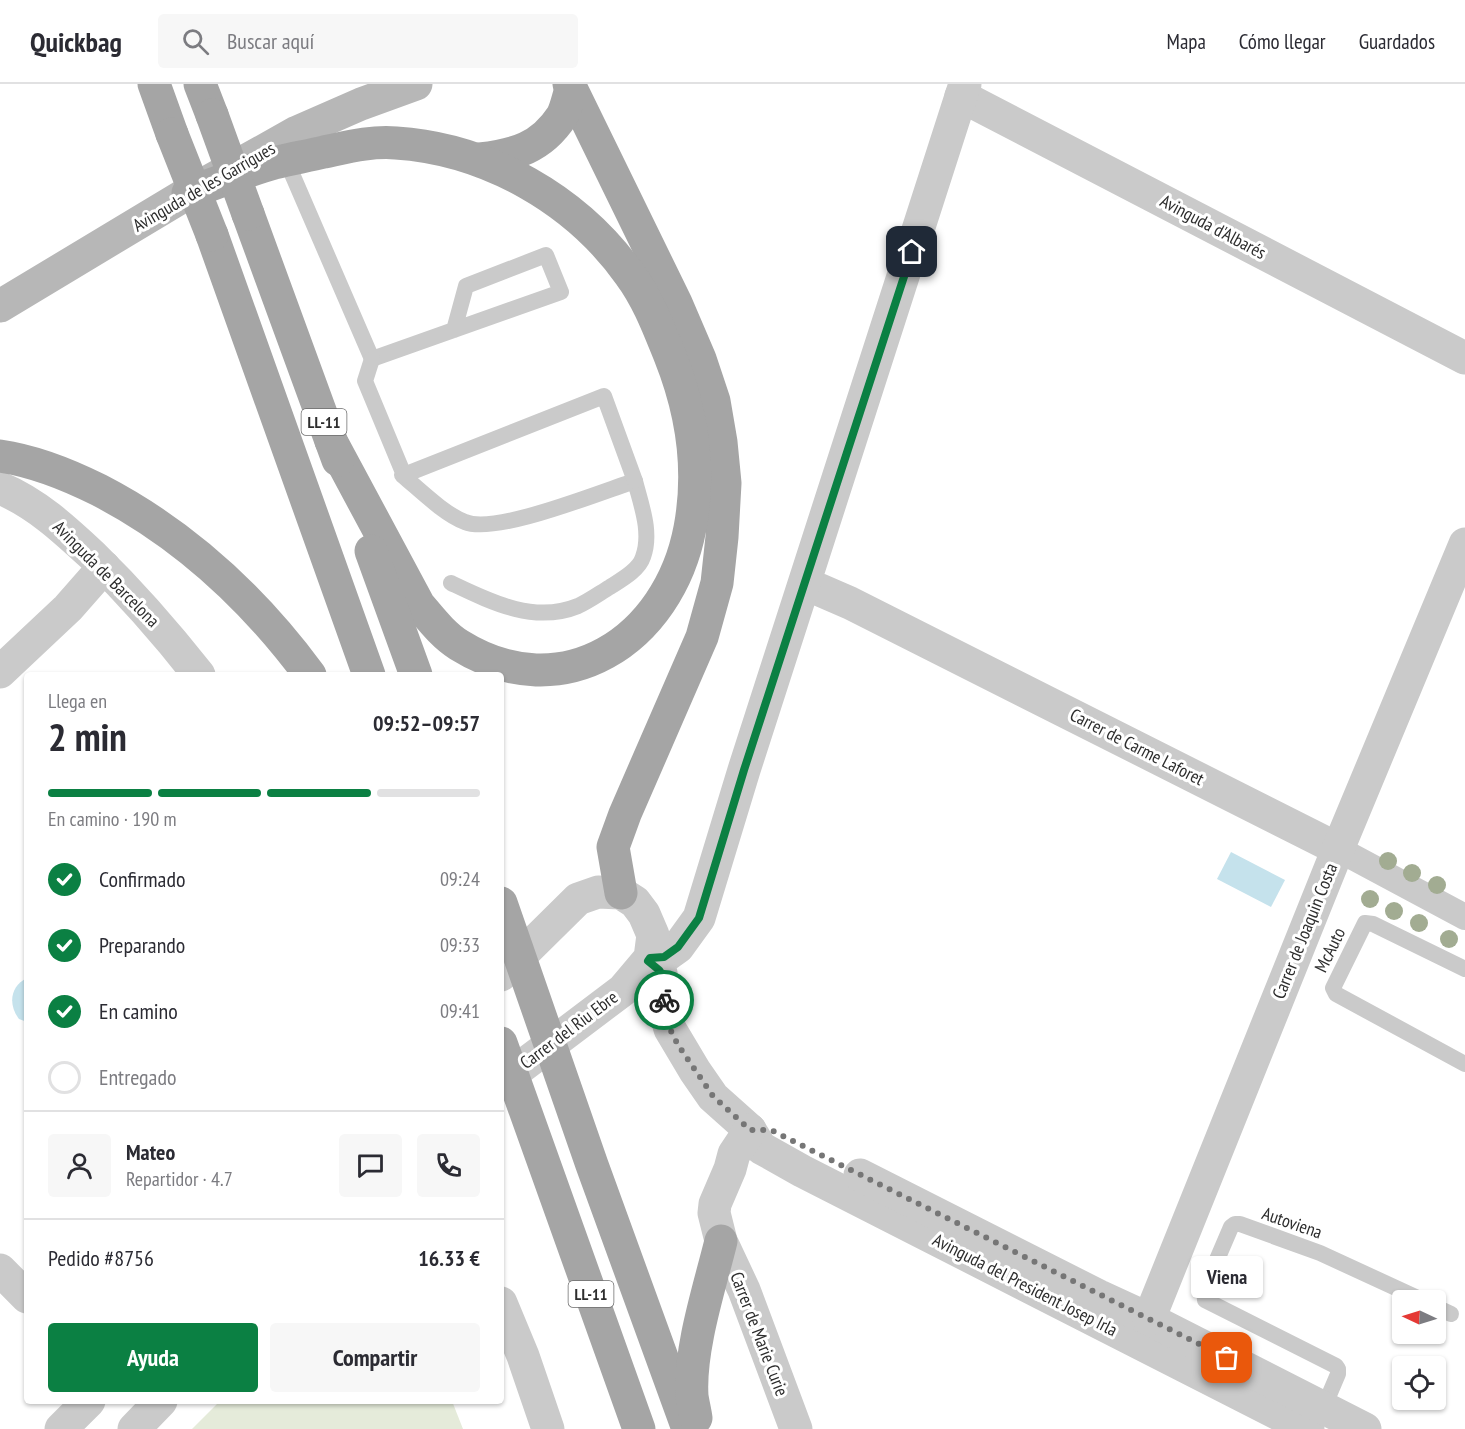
<!DOCTYPE html>
<html lang="es">
<meta charset="utf-8">
<style>
body{margin:0;font-family:"PT Sans Narrow",sans-serif;background:#f7f7f7;color:#2b2b33;height:100vh;display:flex;flex-direction:column;font-size:22px;white-space:nowrap}
*{box-sizing:border-box;margin:0}
p{font-size:20px;color:#7c7c81}
.icon{flex:none;width:33px;height:33px;fill:none;stroke:currentColor;stroke-width:2;stroke-linecap:round;stroke-linejoin:round}
.map{position:relative;flex:1;overflow:hidden}
.details{position:absolute;left:24px;top:588px;width:480px;height:732px;display:flex;flex-direction:column;background:#fff;border-radius:6px;box-shadow:0 2px 4px #0004}
.details>*{flex:none}
.needle{width:39px;rotate:274deg}
.controls{position:absolute;left:1392px;top:1206px;display:grid;gap:12px}
.controls a{display:grid;place-items:center;width:54px;height:54px;border-radius:6px;background:#fff;box-shadow:0 2px 4px #0004;font-size:30px}
.pin{position:absolute;display:grid;place-items:center;width:51px;height:51px;color:#fff;margin:-26px;border-radius:12px;box-shadow:0 3px 9px #0006}
.courier{position:absolute;display:grid;place-items:center;width:60px;height:60px;margin:-30px;border:4px solid #0b8043;border-radius:50%;background:#fff;color:#222;box-shadow:0 2px 8px #0007}
.bubble{position:absolute;height:42px;border-radius:6px;background:#fff;box-shadow:0 2px 4px #0004;font-size:20px;font-weight:700;line-height:42px;text-align:center}
.summary em{font-style:normal;font-weight:700}
.summary div{display:flex;flex-direction:column-reverse}
.summary{display:flex;align-items:center;justify-content:space-between;height:102px;padding:0 24px}
h1{font-size:39px;font-weight:700;line-height:45px}
.bar{display:grid;grid-template-columns:repeat(4,1fr);gap:9px 6px;align-content:center;height:72px;padding:0 24px}
.bar i{height:8px;border-radius:4px;background:#e1e1e2}
.bar .on{background:#0b8043}
.bar p{grid-column:span 4}
.line{display:flex;align-items:center;gap:15px;padding:0 24px;border-top:2px solid #e1e1e2}
.line div{flex:1}
.round{display:grid;place-items:center;flex:none;width:63px;height:63px;border-radius:6px;background:#f7f7f7}
ol{padding:0 24px;list-style:none}
li{display:flex;align-items:center;gap:18px;height:66px}
li p{margin-inline-start:auto}
li .icon{padding:6px;border-radius:50%;background:#0b8043;color:#fff;stroke-width:4}
li:last-child{color:#7c7c81}
li i{width:33px;height:33px;border:3px solid #e1e1e2;border-radius:50%}
.primary-button{display:flex;gap:12px;margin-top:auto;padding:12px 24px}
.primary-button a{flex:1;height:69px;border-radius:6px;background:#0b8043;color:#fff;font-size:24px;font-weight:700;line-height:69px;text-align:center}
.primary-button a+a{background:#f7f7f7;color:#2b2b33}
header{display:flex;align-items:center;gap:36px;box-sizing:border-box;height:84px;padding:0 30px;background:#fff;border-bottom:2px solid #e1e1e2}
header strong{font-size:28px}
nav{display:flex;gap:33px;margin-inline-start:auto;font-size:21px}
.search{width:420px;height:54px;background:#f7f7f7;display:flex;align-items:center;gap:15px;box-sizing:border-box;padding:0 21px;border-radius:6px;color:#7c7c81;font-size:22px}
.map>svg:first-child{display:block}
</style>
<header>
<strong>Quickbag</strong>
<div class="search"><svg class="icon" aria-label="search" viewBox="0 0 24 24"><circle cx="10" cy="10" r="6"/><path d="M15 15l6 6"/></svg>Buscar aquí</div>
<nav><a>Mapa</a><a>Cómo llegar</a><a>Guardados</a></nav>
</header>
<div class="map">
<svg width="1465" height="1345" viewBox="0 0 1465 1345">
<rect width="100%" height="100%" fill="#fff"/>
<polygon fill="#e5ebda" points="220,1317 452,1317 463,1345 192,1345"/>
<g fill="#c5e2ec">
<polygon points="1231,768 1285,796 1271,823 1217,795"/>
<path d="M27,894v44l-8,-3c-11,-14 -9,-33 8,-41z"/>
</g>
<g fill="none" stroke-linecap="round" stroke-linejoin="round">
<g stroke="#cacaca" stroke-width="16">
<polyline points="286,76 372,275 561,208 546,171 466,202 454,246"/>
<path d="M372,275l-7,22 39,94h-2c18,15 42,39 63,47 31,13 135,-30 170,-41 6,24 17,51 8,76 -4,13 -22,23 -33,30 -10,6 -21,14 -32,19 -44,18 -87,-4 -127,-23"/>
<polyline points="404,391 604,312 635,397"/>
<polyline points="1465,885 1373,840 1365,839 1333,904 1336,910 1465,980"/>
<polyline points="1436,1223 1451,1230"/>
<polyline points="1324,1323 1338,1290 1338,1285 1336,1282 1205,1216 1204,1206 1231,1143 1235,1140 1240,1140 1320,1169 1422,1216"/>
</g>
<polyline stroke="#cacaca" stroke-width="26" points="1338,765 1465,833"/>
<g stroke="#cacaca" stroke-width="33">
<polyline points="961,12 1465,274"/>
<path d="M0,404c36,15 64,41 92,67 39,38 74,78 107,120"/>
<polyline points="805,502 820,506 850,519 1338,765"/>
<polyline points="0,588 68,524 104,483"/>
<polyline points="650,874 664,873 678,863 699,834 744,686 965,0"/>
<polyline points="648,877 659,886 661,889 666,931 670,945 695,987 713,1013 750,1046 761,1064 802,1087 1308,1345"/>
<polyline points="750,1046 734,1070 730,1085 715,1120 714,1129 721,1157 744,1206 796,1345"/>
<polyline points="860,1091 1099,1212 1149,1235 1365,1345"/>
<polyline points="0,1186 27,1213"/>
<polyline points="501,1219 523,1272 548,1345"/>
<polyline points="1149,1235 1338,765 1465,460"/>
</g>
<g stroke="#cacaca" stroke-width="33">
<polyline points="501,891 578,815 598,808 621,809 635,818 644,830 653,851 650,874 623,906 501,998"/>
<polyline points="61,1345 89,1317"/>
<polyline points="134,1345 161,1317"/>
</g>
<polyline stroke="#b7b7b7" stroke-width="33" points="0,222 188,109 297,48 361,20 416,0"/>
<g stroke="#a5a5a5" stroke-width="33">
<polyline points="154,0 172,50"/>
<polyline points="200,0 212,31"/>
<polyline points="569,0 676,219 700,275 714,317 721,358 725,399 722,453 717,499 702,553 625,730 613,763 621,809"/>
<path d="M480,75c35,-4 61,-11 82,-43 4,-7 6,-18 9,-27"/>
<path d="M188,109c29,-10 57,-22 86,-30 16,-4 33,-7 50,-11 24,-5 47,-11 72,-9 92,6 181,57 234,132 18,24 29,54 40,81 22,55 31,113 20,172 -21,112 -127,182 -231,117 -16,-10 -28,-26 -40,-40l-88,-164"/>
<polyline points="248,130 338,376"/>
<polyline points="212,151 369,591"/>
<path d="M0,372c35,5 67,18 99,34 85,44 154,108 211,185"/>
<polyline points="371,467 416,591"/>
<polyline points="501,819 592,1081 688,1345"/>
<polyline points="501,959 639,1345"/>
<path d="M696,1334c-1,-7 -3,-15 -4,-22 -3,-47 18,-110 29,-155"/>
</g>
<g stroke="#a5a5a5" stroke-width="33">
<polyline points="212,31 248,130"/>
<polyline points="172,50 212,151"/>
</g>
</g>
<g fill="#a2ac92">
<circle cx="1388" cy="777" r="9"/>
<circle cx="1412" cy="789" r="9"/>
<circle cx="1437" cy="801" r="9"/>
<circle cx="1370" cy="815" r="9"/>
<circle cx="1394" cy="827" r="9"/>
<circle cx="1419" cy="839" r="9"/>
<circle cx="1449" cy="855" r="9"/>
</g>
<g fill="none" stroke-linecap="round" stroke-linejoin="round">
<polyline stroke="#767676" stroke-width="6" stroke-dasharray="0 10.8" points="664,916 670,945 678,961 713,1012 750,1046 771,1046 1227,1274"/>
<polyline stroke="#0b8043" stroke-width="8" points="664,916 661,889 659,886 648,877 650,874 664,873 678,863 699,834 744,686 912,168"/>
</g>
<g text-anchor="middle" stroke-width="6" stroke-linejoin="round" paint-order="stroke">
<g fill="#fff" stroke="#6c6c6c" stroke-width="1.5">
<rect x="301.5" y="325" width="45" height="26" rx="4.5"/>
<rect x="568.5" y="1197" width="45" height="26" rx="4.5"/>
</g>
<g font-size="16" font-weight="bold" fill="#2d2d2d">
<text x="324" y="344">LL-11</text>
<text x="591" y="1216">LL-11</text>
</g>
<g font-size="18" fill="#2d2d2d" stroke="#fff">
<text transform="translate(204 103) rotate(-30)" y="6">Avinguda de les Garrigues</text>
<text transform="translate(1213 143) rotate(28)" y="6">Avinguda d'Albarés</text>
<text transform="translate(106 490) rotate(45)" y="6">Avinguda de Barcelona</text>
<text transform="translate(1137 663) rotate(27)" y="6">Carrer de Carme Laforet</text>
<text transform="translate(1305 847) rotate(-68)" y="6">Carrer de Joaquin Costa</text>
<text transform="translate(1330 866) rotate(-64)" y="6">McAuto</text>
<text transform="translate(569 946) rotate(-37)" y="6">Carrer del Riu Ebre</text>
<text transform="translate(1292 1139) rotate(19)" y="6">Autoviena</text>
<text transform="translate(1025 1201) rotate(27)" y="6">Avinguda del President Josep Irla</text>
<text transform="translate(759 1250) rotate(69)" y="6">Carrer de Marie Curie</text>
</g>
</g>
</svg>
<div class="controls">
<a><svg class="needle" viewBox="-14 -14 28 28"><path d="M0-13l5 13h-10z" fill="#e53935"/><path d="M0 13l5-13h-10z" fill="#7c7c81"/></svg></a>
<a><svg class="icon" aria-label="locate" viewBox="0 0 24 24"><circle cx="12" cy="12" r="6"/><path d="M12 2v4M12 18v4M2 12h4M18 12h4"/></svg></a>
</div>
<div class="pin" style="left:1227px;top:1274px;background:#ea580c"><svg class="icon" aria-label="bag" viewBox="0 0 24 24"><path d="M5 8h14l-1 12H6zM9 8a3 3 0 0 1 6 0"/></svg></div>
<div class="pin" style="left:912px;top:168px;background:#1f2937"><svg class="icon" aria-label="home" viewBox="0 0 24 24"><path d="M3 11l9-7 9 7M6 9v11h12V9"/></svg></div>
<div class="courier" style="left:664px;top:916px"><svg class="icon" aria-label="bike" viewBox="0 0 24 24"><circle cx="6" cy="16" r="4"/><circle cx="18" cy="16" r="4"/><path d="M6 16l4-8h5l3 8M10 8l3 8H6M13 5h3"/></svg></div>
<div class="bubble" style="left:1191px;top:1172px;width:72px">Viena</div>
<section class="details">
<div class="summary"><div><h1>2 min</h1><p>Llega en</p></div><em>09:52–09:57</em></div>
<div class="bar"><i class="on"></i><i class="on"></i><i class="on"></i><i></i><p>En camino · 190 m</p></div>
<ol>
<li><svg class="icon" aria-label="check" viewBox="0 0 24 24"><path d="M5 12l5 5 9-10"/></svg>Confirmado<p>09:24</p></li>
<li><svg class="icon" aria-label="check" viewBox="0 0 24 24"><path d="M5 12l5 5 9-10"/></svg>Preparando<p>09:33</p></li>
<li><svg class="icon" aria-label="check" viewBox="0 0 24 24"><path d="M5 12l5 5 9-10"/></svg>En camino<p>09:41</p></li>
<li><i></i>Entregado</li>
</ol>
<div class="line" style="height:108px"><a class="round"><svg class="icon" aria-label="person" viewBox="0 0 24 24"><circle cx="12" cy="8" r="4"/><path d="M4 21q1-7 8-7t8 7"/></svg></a><div><b>Mateo</b><p>Repartidor · 4.7</p></div><a class="round"><svg class="icon" aria-label="chat" viewBox="0 0 24 24"><path d="M4 5h16v11H9l-5 4z"/></svg></a><a class="round"><svg class="icon" aria-label="phone" viewBox="0 0 24 24"><path d="M5 4h4l2 5-3 2q2 4 5 5l2-3 5 2v4C11 20 4 13 5 4z"/></svg></a></div>
<div class="line" style="height:78px"><div>Pedido #8756</div><b>16.33 €</b></div>
<div class="primary-button"><a>Ayuda</a><a>Compartir</a></div>
</section>
</div>
